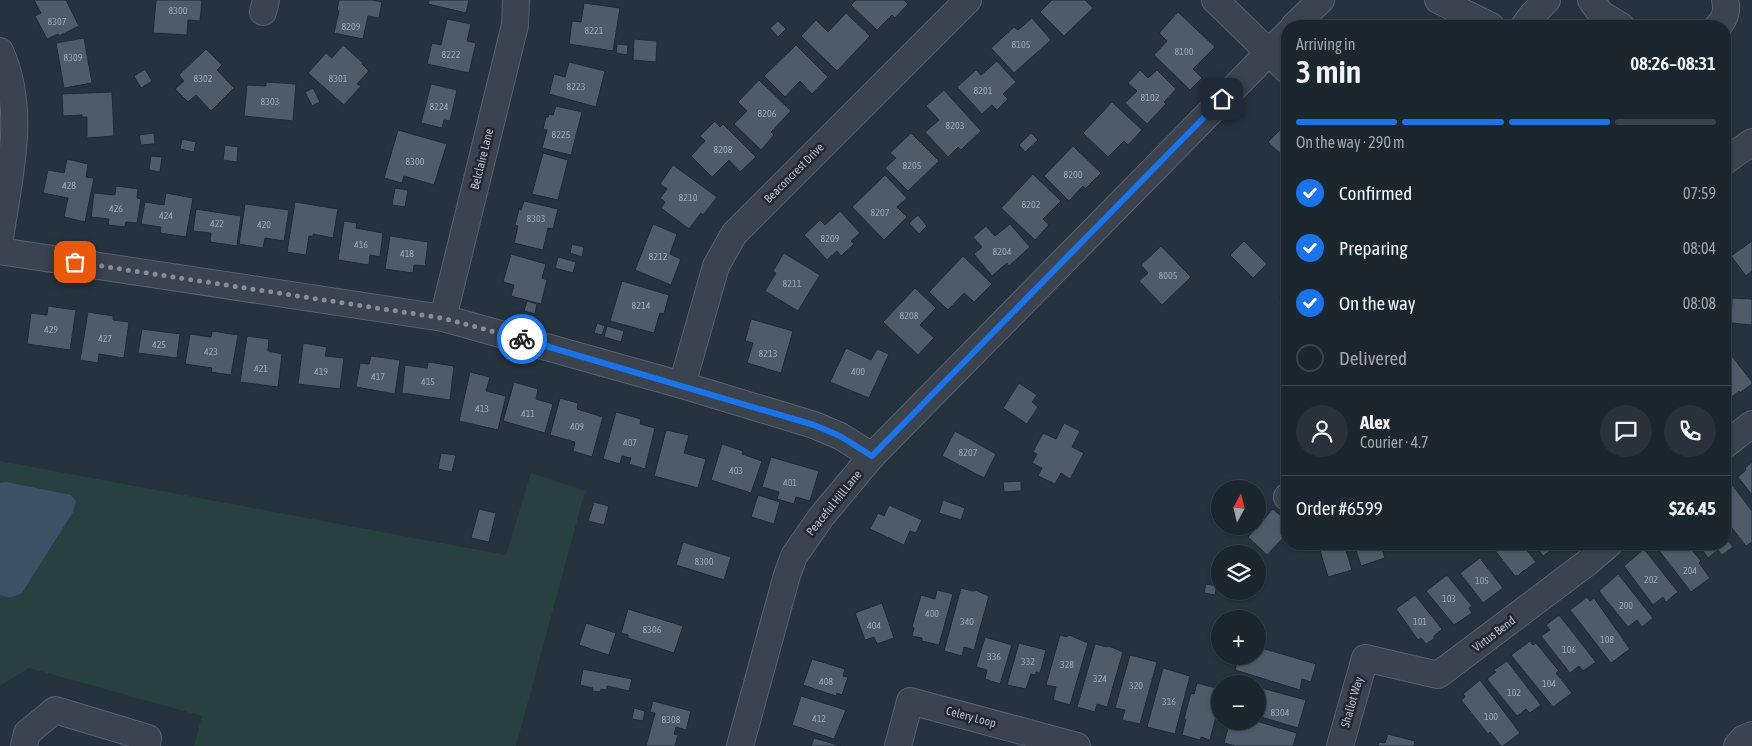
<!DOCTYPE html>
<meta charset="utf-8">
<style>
body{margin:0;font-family:"Asap Condensed",sans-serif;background:#29323a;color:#f1f3f6;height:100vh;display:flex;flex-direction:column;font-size:19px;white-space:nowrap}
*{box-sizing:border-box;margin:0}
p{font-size:16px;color:#a0a5aa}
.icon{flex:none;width:28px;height:28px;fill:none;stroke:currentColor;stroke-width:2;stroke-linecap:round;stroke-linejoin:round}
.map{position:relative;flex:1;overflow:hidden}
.sheet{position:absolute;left:1281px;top:20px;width:450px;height:530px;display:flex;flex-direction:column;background:#1c262e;border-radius:20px;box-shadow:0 1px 4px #0004,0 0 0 1px #3a434a}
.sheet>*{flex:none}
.needle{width:32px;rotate:8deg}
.tools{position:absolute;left:1211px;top:480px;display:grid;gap:10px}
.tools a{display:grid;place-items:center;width:55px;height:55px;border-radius:50%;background:#1c262e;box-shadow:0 1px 4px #0004,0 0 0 1px #3a434a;font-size:25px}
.pin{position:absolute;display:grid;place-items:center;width:42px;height:42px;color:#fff;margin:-21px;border-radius:10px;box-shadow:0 2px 8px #0006}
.courier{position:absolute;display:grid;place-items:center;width:50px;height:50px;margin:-25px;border:4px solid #1a73e8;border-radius:50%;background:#fff;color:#222;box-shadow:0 1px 6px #0007}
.headline em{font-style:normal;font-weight:600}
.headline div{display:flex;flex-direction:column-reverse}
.headline{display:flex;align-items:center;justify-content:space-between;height:85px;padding:0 15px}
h1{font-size:32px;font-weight:600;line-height:38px}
.bar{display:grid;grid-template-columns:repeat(4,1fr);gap:8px 5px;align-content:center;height:60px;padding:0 15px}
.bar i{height:6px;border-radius:4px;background:#3a434a}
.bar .current{background:#1a73e8}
.bar p{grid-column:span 4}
.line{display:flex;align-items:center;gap:12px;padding:0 15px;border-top:1px solid #3a434a}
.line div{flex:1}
.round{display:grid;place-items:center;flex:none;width:52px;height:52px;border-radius:26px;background:#29323a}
ol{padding:0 15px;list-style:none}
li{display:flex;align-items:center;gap:15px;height:55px}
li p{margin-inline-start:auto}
li .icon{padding:5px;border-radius:50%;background:#1a73e8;color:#fff;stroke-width:4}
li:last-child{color:#a0a5aa}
li i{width:28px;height:28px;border:2px solid #3a434a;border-radius:50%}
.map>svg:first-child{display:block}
</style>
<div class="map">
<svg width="1752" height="746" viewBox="0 0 1752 746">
<rect width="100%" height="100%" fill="#26323e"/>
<polygon fill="#294040" points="0,461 506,555 531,473 585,491 516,746 194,746 202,716 29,668 0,686"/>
<path fill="#3c5066" d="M6,482l65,13 5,6 -3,11 -51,81c-8,5 -14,5 -22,2v-112z"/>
<g fill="#4f5b69" stroke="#212a35">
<polygon points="34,0 66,0 79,26 59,36 58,34 47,39 35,16 41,13"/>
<polygon points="156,0 202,0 200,21 188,20 187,35 153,33"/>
<polygon points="339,0 372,0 382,2 379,18 368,16 363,39 334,33 339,11 337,10"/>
<polygon points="429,0 469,0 466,13 428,4"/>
<polygon points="856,0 904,0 908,4 895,18 892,15 877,30 851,5"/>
<polygon points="1052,0 1085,0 1093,8 1064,36 1040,12"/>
<polygon points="584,3 620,8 613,51 569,44 572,21 581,22"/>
<polygon points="1178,12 1215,47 1193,69 1202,78 1190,90 1154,55 1167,41 1159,33"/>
<polygon points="846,13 870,36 837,71 801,36 816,20 828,32"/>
<polygon points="1032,18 1051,40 1014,73 991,48 1014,27 1018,30"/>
<polygon points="447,19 471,24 467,41 476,43 469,73 427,64 432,43 441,45"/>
<polygon points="778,21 786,29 778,37 770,28"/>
<polygon points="84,38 92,83 64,88 56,43"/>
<polygon points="634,39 657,41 656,62 633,60"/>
<polygon points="617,44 628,45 627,55 616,53"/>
<polygon points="343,45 363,63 362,64 369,71 357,84 361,86 344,105 308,73 326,53 332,58"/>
<polygon points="796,45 828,77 812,94 800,81 785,97 764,76"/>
<polygon points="206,49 222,65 217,70 234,88 211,111 196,95 188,102 175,89 184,81 179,75"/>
<polygon points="997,61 1016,82 1003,94 1008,99 997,110 992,105 982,114 957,87 976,70 981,75"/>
<polygon points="569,62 605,71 596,107 549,94 554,74 565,77"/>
<polygon points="145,69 152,81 141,88 134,76"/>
<polygon points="1140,70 1148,78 1157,70 1176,89 1164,102 1166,104 1147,124 1125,103 1137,91 1128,83"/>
<polygon points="759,80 791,111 771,132 774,135 761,150 734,124 747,111 738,102"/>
<polygon points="266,82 296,84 293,121 244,116 247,85 266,86"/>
<polygon points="431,84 457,90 450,121 444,120 442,128 421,123"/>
<polygon points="313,88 320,102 312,106 305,92"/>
<polygon points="944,90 981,131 961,150 958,147 948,157 925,132 939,120 926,106"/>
<polygon points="112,92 114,136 87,138 87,117 82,117 82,115 63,116 62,94"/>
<polygon points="1112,102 1142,130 1128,145 1124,141 1108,157 1083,133"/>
<polygon points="556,106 582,112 571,155 542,148 547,130 543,129 546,117 548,117 549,114 553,115"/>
<polygon points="715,121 720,127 723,124 756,157 740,172 729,160 712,177 691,156 705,141 700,136"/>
<polygon points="1288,122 1288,158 1286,159 1268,142"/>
<polygon points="398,130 447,144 434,185 404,176 402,183 384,178"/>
<polygon points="154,133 155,144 141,145 139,135"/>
<polygon points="911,133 939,161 908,191 885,168 896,158 890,153"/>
<polygon points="1031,133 1038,140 1025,152 1019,145"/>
<polygon points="182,139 196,142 194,152 180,149"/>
<polygon points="225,145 238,147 237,162 223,160"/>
<polygon points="1073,146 1101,173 1085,189 1083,186 1069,201 1044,176"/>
<polygon points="543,153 568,160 558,200 532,194"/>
<polygon points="151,156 162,157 160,172 149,170"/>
<polygon points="67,159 88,164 86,177 94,178 85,222 64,217 68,198 43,193 48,170 64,173"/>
<polygon points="673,165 717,197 703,215 701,213 689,229 661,208 665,202 660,198 667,189 660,184"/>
<polygon points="1033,174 1061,201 1043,219 1049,225 1035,240 1001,208"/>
<polygon points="885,175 907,198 897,207 907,217 884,240 852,207"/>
<polygon points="116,186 138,189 137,198 141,199 137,223 126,222 125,227 108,225 109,219 91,217 94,193 115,195"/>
<polygon points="395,188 408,190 405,207 392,205"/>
<polygon points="166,193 193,198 186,237 160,233 161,227 141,224 145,202 164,205"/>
<polygon points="524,201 558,209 553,229 548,228 543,250 514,243 518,226 515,225 519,209 521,210"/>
<polygon points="295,202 338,209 333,238 313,234 313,237 309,236 306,255 287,252"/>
<polygon points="245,204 289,210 284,241 265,238 263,248 239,244"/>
<polygon points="196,209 241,216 237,246 210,242 211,233 193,231"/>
<polygon points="840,211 860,233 851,241 854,244 841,256 837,251 827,260 804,235 820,220 825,225"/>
<polygon points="918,215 927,226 919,234 909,223"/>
<polygon points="344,221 357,223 356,228 383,233 380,257 370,255 369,265 338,260"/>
<polygon points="653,224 677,234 670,254 681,259 671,285 635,270"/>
<polygon points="1010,224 1030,247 1009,266 1007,263 992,276 974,254 982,247 973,237 986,226 995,236"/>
<polygon points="390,236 428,242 425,266 414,265 413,273 385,269"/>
<polygon points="1244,241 1267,264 1253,278 1230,255"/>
<polygon points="1752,241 1752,271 1746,276 1731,256"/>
<polygon points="572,244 584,247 582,257 570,253"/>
<polygon points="1161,246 1191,277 1162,305 1139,281 1148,273 1141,265"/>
<polygon points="784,253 820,275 798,311 765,291 776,273 773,271"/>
<polygon points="511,254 546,264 542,278 547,280 541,304 511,296 514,285 503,282"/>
<polygon points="963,256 992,284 974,302 964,293 948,310 929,292"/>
<polygon points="558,257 576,262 573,273 555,268"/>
<polygon points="622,281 669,295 664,314 660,313 654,333 610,321"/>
<polygon points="915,288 936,308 920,325 934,338 918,355 883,322"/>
<polygon points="1288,290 1288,306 1279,298"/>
<polygon points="1732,298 1752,299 1752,325 1731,323"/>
<polygon points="527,301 537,304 535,314 524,311"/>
<polygon points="48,306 76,310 70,350 27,344 31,313 47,315"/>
<polygon points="88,312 113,316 113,320 129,322 124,358 99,354 98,363 80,360"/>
<polygon points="751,319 793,331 781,373 747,363 753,343 745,341"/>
<polygon points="597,323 605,326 602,335 594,333"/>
<polygon points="607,326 624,331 621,342 604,337"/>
<polygon points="142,329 180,334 177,358 138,353"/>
<polygon points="212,331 238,335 231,375 211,372 212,368 185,364 190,334 211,337"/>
<polygon points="247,336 269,339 268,351 282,354 278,387 240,382"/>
<polygon points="303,343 327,347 325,356 344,358 340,389 298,384"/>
<polygon points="1725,347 1752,382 1752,384 1740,393 1739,391 1732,397 1725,388"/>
<polygon points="846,348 871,360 877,349 889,354 869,398 830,382"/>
<polygon points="371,356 400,360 395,394 356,387 360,363 369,364"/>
<polygon points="428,362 454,366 450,400 402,393 405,365 427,368"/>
<polygon points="470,372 490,377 486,391 506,396 498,430 459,421"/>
<polygon points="514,382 538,389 536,399 553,404 545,433 503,421"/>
<polygon points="1019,383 1037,395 1032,402 1038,407 1027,424 1003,408"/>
<polygon points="560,398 578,403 577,409 603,417 592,457 573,451 575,442 550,435"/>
<polygon points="616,412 641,419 640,424 655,428 645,469 629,464 631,458 622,456 620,464 603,459"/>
<polygon points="1064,423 1080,431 1072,447 1084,453 1070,479 1061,473 1055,484 1038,476 1042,468 1032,463 1037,454 1033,452 1043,433 1056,439"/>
<polygon points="666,430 689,435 684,453 706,459 698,488 654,476"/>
<polygon points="955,431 996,454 984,478 942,456"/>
<polygon points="722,444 743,451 742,454 762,461 751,493 711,480"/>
<polygon points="441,453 456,455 452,472 438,469"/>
<polygon points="771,457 819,471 810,501 796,497 794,504 777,499 779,492 762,487"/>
<polygon points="1752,462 1752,495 1738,477 1746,470 1745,468"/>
<polygon points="1021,481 1021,491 1004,492 1003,482"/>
<polygon points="1725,482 1727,485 1730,482 1752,511 1752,542 1746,546 1725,519"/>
<polygon points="758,495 780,502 774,524 751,517"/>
<polygon points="943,500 965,508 961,520 939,513"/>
<polygon points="594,502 609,506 604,525 588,521"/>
<polygon points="889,505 922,520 916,533 910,531 904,545 870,529 878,513 884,516"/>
<polygon points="479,509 496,513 489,542 471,538"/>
<polygon points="1273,509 1288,522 1288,533 1267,555 1248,537"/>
<polygon points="1725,537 1733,547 1722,555 1718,550 1708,558 1698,544 1725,544"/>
<polygon points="683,542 731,557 724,580 676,565"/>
<polygon points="1318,544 1344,544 1352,570 1328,577"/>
<polygon points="1354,544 1380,544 1385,558 1361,566"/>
<polygon points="1498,544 1522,544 1536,562 1524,571 1524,570 1518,576 1517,575 1515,576 1493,548"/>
<polygon points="1534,544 1560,544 1543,556"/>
<polygon points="1654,544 1687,544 1701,561 1699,563 1710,578 1691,592"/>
<polygon points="1644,549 1678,592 1666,602 1663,597 1653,605 1624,566"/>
<polygon points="1480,558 1503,588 1483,603 1460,573"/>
<polygon points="1618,574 1653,618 1642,627 1637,620 1628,627 1599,591"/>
<polygon points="1447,575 1472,606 1469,608 1472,613 1454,625 1426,591"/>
<polygon points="1206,584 1217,586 1215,595 1204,593"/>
<polygon points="961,588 973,591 975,590 989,596 974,650 964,647 962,656 944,651"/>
<polygon points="937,590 953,594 939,645 922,641 922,638 912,636 914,628 912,627 921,595 935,599"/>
<polygon points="1415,595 1442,629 1434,636 1434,639 1426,644 1421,638 1418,640 1396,609"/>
<polygon points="1587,597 1590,601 1594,598 1630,649 1611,663 1570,610"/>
<polygon points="882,603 894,638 877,644 874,637 865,640 855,613"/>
<polygon points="628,609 683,626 674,653 628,638 628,635 621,633"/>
<polygon points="1559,615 1596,662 1583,671 1579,666 1570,673 1541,636 1550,630 1546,625"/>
<polygon points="586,623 616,633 609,655 579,645"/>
<polygon points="1060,635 1067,637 1069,635 1088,643 1070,705 1053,700 1056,687 1046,685"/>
<polygon points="985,637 1012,645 1000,684 985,679 987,670 976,667"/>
<polygon points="1530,641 1533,645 1536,643 1559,671 1556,673 1572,693 1553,707 1511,655"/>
<polygon points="1019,643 1046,650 1040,673 1036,672 1035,675 1031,674 1026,689 1007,685"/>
<polygon points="1095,644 1107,647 1109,646 1123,652 1107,707 1097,704 1095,712 1077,707"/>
<polygon points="1258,647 1316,664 1311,682 1302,679 1300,690 1235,670 1239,656 1258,656"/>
<polygon points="1130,655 1157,662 1140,724 1122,720 1125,710 1115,708"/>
<polygon points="812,659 845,669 843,676 848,677 842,695 837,693 836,696 803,685"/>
<polygon points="1507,661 1541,705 1530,713 1526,709 1517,716 1487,679 1496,672 1494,670"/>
<polygon points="1163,668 1190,676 1175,734 1147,727"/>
<polygon points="583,669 632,679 629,691 607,686 607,690 601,689 600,692 592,691 593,688 580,685"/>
<polygon points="1480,680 1520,733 1503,746 1501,746 1490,732 1488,734 1461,700 1465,697 1463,694"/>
<polygon points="1197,683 1220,689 1220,701 1210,740 1201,737 1200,740 1182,735 1186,719 1184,719 1191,693 1194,694"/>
<polygon points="1258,687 1306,700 1298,728 1258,716"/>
<polygon points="801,696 846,710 834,739 792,725"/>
<polygon points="653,701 691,711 686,730 676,727 674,734 678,735 675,746 646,746 655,713 650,712"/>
<polygon points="634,708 645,711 643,721 632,719"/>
<polygon points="1230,721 1256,721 1297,733 1293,746 1235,746 1224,743"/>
<polygon points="1388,734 1415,741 1414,746 1378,746 1379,742 1385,743"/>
<polygon points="814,738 841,746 811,746"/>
</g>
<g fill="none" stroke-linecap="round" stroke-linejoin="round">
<g stroke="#58616c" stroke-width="28">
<g id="minor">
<polyline points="1215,0 1288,71"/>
<polyline points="1438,0 1491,26"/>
<polyline points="1591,0 1601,14 1621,26"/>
<polyline points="263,12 266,0"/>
<polyline points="1294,26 1321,0"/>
<polyline points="1524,26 1532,15 1547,0"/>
<path d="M1718,26c7,-7 10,-16 7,-26"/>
<path d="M0,51c27,59 9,126 0,187"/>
<polyline points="1725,161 1752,142"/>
<polyline points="0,251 443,318 682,385 814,425 840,436 872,456"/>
<polyline points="443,318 515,25 516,0"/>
<polyline points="682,385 716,266 734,234 968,0"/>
<polyline points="1725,445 1752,424"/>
<polyline points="1287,497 1288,497"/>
<polyline points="24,746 27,733 55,710 148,738 147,746"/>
<polyline points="740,746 787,575 794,556 821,517 872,456 1288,33"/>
<polyline points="898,746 910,701 1077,746"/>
<polyline points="1340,746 1365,658 1438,675 1588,562 1609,544"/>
<polyline points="1737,746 1743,739 1752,735"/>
</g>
</g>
<use href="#minor" stroke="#3a434e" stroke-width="26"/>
</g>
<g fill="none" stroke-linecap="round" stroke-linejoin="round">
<polyline stroke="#848d98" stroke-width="5" stroke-dasharray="0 9" points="75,262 442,318 522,339"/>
<polyline stroke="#1a73e8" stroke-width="6" points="522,339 814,425 840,436 872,456 1222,99"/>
</g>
<g text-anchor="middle" stroke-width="5" stroke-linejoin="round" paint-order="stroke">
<g font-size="10" fill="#9ca5b1">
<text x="178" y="14">8300</text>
<text x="57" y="25">8307</text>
<text x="351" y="30">8209</text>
<text x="594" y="34">8221</text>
<text x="1021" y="48">8105</text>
<text x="1184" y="55">8100</text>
<text x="451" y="58">8222</text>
<text x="73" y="61">8309</text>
<text x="203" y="82">8302</text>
<text x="338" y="82">8301</text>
<text x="576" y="90">8223</text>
<text x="983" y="94">8201</text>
<text x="1150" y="101">8102</text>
<text x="270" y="105">8303</text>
<text x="439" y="110">8224</text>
<text x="767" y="117">8206</text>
<text x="955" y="129">8203</text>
<text x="561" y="138">8225</text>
<text x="723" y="153">8208</text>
<text x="415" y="165">8300</text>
<text x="912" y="169">8205</text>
<text x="1073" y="178">8200</text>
<text x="69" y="189">428</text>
<text x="688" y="201">8210</text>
<text x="1031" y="208">8202</text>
<text x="116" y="212">426</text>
<text x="880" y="216">8207</text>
<text x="166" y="219">424</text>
<text x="536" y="222">8303</text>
<text x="217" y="227">422</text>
<text x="264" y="228">420</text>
<text x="830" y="242">8209</text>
<text x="361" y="248">416</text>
<text x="1002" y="255">8204</text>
<text x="407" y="257">418</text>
<text x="658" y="260">8212</text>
<text x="1168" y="279">8005</text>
<text x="792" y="287">8211</text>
<text x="641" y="309">8214</text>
<text x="909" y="319">8208</text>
<text x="51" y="333">429</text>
<text x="105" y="342">427</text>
<text x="159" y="348">425</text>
<text x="211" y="355">423</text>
<text x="768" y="357">8213</text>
<text x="261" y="372">421</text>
<text x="321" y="375">419</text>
<text x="858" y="375">400</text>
<text x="378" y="380">417</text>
<text x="428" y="385">415</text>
<text x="482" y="412">413</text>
<text x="528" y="417">411</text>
<text x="577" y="430">409</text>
<text x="630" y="446">407</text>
<text x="968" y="456">8207</text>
<text x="736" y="474">403</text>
<text x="790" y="486">401</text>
<text x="704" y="565">8300</text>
<text x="1690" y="574">204</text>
<text x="1651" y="583">202</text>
<text x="1482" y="584">105</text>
<text x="1449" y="602">103</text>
<text x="1626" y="609">200</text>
<text x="932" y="617">400</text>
<text x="967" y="625">340</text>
<text x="1420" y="625">101</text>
<text x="874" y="629">404</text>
<text x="652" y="633">8306</text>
<text x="1607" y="643">108</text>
<text x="1569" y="653">106</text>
<text x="994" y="660">336</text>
<text x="1028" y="665">332</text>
<text x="1067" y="668">328</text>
<text x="1100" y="682">324</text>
<text x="826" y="685">408</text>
<text x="1549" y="687">104</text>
<text x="1136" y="689">320</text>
<text x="1514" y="696">102</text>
<text x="1169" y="705">316</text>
<text x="1280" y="716">8304</text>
<text x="1491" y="720">100</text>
<text x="819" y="722">412</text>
<text x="671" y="723">8308</text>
</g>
<g font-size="12" fill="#b6bec9" stroke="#1f2833">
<text transform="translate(482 159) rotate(-76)" y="4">Belclaire Lane</text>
<text transform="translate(794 173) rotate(-45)" y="4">Beaconcrest Drive</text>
<text transform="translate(834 503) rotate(-51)" y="4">Peaceful Hill Lane</text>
<text transform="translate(1494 634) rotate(-37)" y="4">Virtus Bend</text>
<text transform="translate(1352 702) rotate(-74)" y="4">Shallot Way</text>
<text transform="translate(971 717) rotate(15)" y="4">Celery Loop</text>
</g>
</g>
</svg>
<div class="tools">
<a><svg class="needle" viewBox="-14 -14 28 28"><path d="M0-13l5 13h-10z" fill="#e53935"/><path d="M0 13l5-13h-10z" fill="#a0a5aa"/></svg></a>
<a><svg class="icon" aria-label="layers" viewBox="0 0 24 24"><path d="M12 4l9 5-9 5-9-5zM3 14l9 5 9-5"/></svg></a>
<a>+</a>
<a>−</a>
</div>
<div class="pin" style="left:75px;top:262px;background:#ea580c"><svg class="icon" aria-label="bag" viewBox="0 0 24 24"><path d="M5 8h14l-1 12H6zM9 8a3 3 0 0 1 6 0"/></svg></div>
<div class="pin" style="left:1222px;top:99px;background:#1f2937"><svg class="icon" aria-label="home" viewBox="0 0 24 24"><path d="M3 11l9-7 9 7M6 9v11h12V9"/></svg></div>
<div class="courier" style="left:522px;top:339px"><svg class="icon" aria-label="bike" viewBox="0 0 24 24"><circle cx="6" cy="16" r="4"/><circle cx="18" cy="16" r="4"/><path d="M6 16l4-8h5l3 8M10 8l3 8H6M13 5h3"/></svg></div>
<section class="sheet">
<div class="headline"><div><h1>3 min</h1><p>Arriving in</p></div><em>08:26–08:31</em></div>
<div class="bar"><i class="current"></i><i class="current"></i><i class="current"></i><i></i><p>On the way · 290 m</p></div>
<ol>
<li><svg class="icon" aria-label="check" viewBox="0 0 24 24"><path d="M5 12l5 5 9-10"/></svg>Confirmed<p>07:59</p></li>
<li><svg class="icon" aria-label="check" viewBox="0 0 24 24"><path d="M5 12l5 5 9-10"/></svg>Preparing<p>08:04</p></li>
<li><svg class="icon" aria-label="check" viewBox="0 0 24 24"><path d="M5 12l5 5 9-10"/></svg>On the way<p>08:08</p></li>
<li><i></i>Delivered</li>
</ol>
<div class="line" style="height:90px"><a class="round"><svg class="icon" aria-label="person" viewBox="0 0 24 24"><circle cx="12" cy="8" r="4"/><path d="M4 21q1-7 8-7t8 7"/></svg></a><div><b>Alex</b><p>Courier · 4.7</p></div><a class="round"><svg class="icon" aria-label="chat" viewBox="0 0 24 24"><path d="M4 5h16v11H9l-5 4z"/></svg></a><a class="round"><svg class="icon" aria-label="phone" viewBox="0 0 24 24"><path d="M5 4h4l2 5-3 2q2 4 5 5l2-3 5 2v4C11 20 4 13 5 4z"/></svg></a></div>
<div class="line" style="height:65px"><div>Order #6599</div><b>$26.45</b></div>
</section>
</div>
